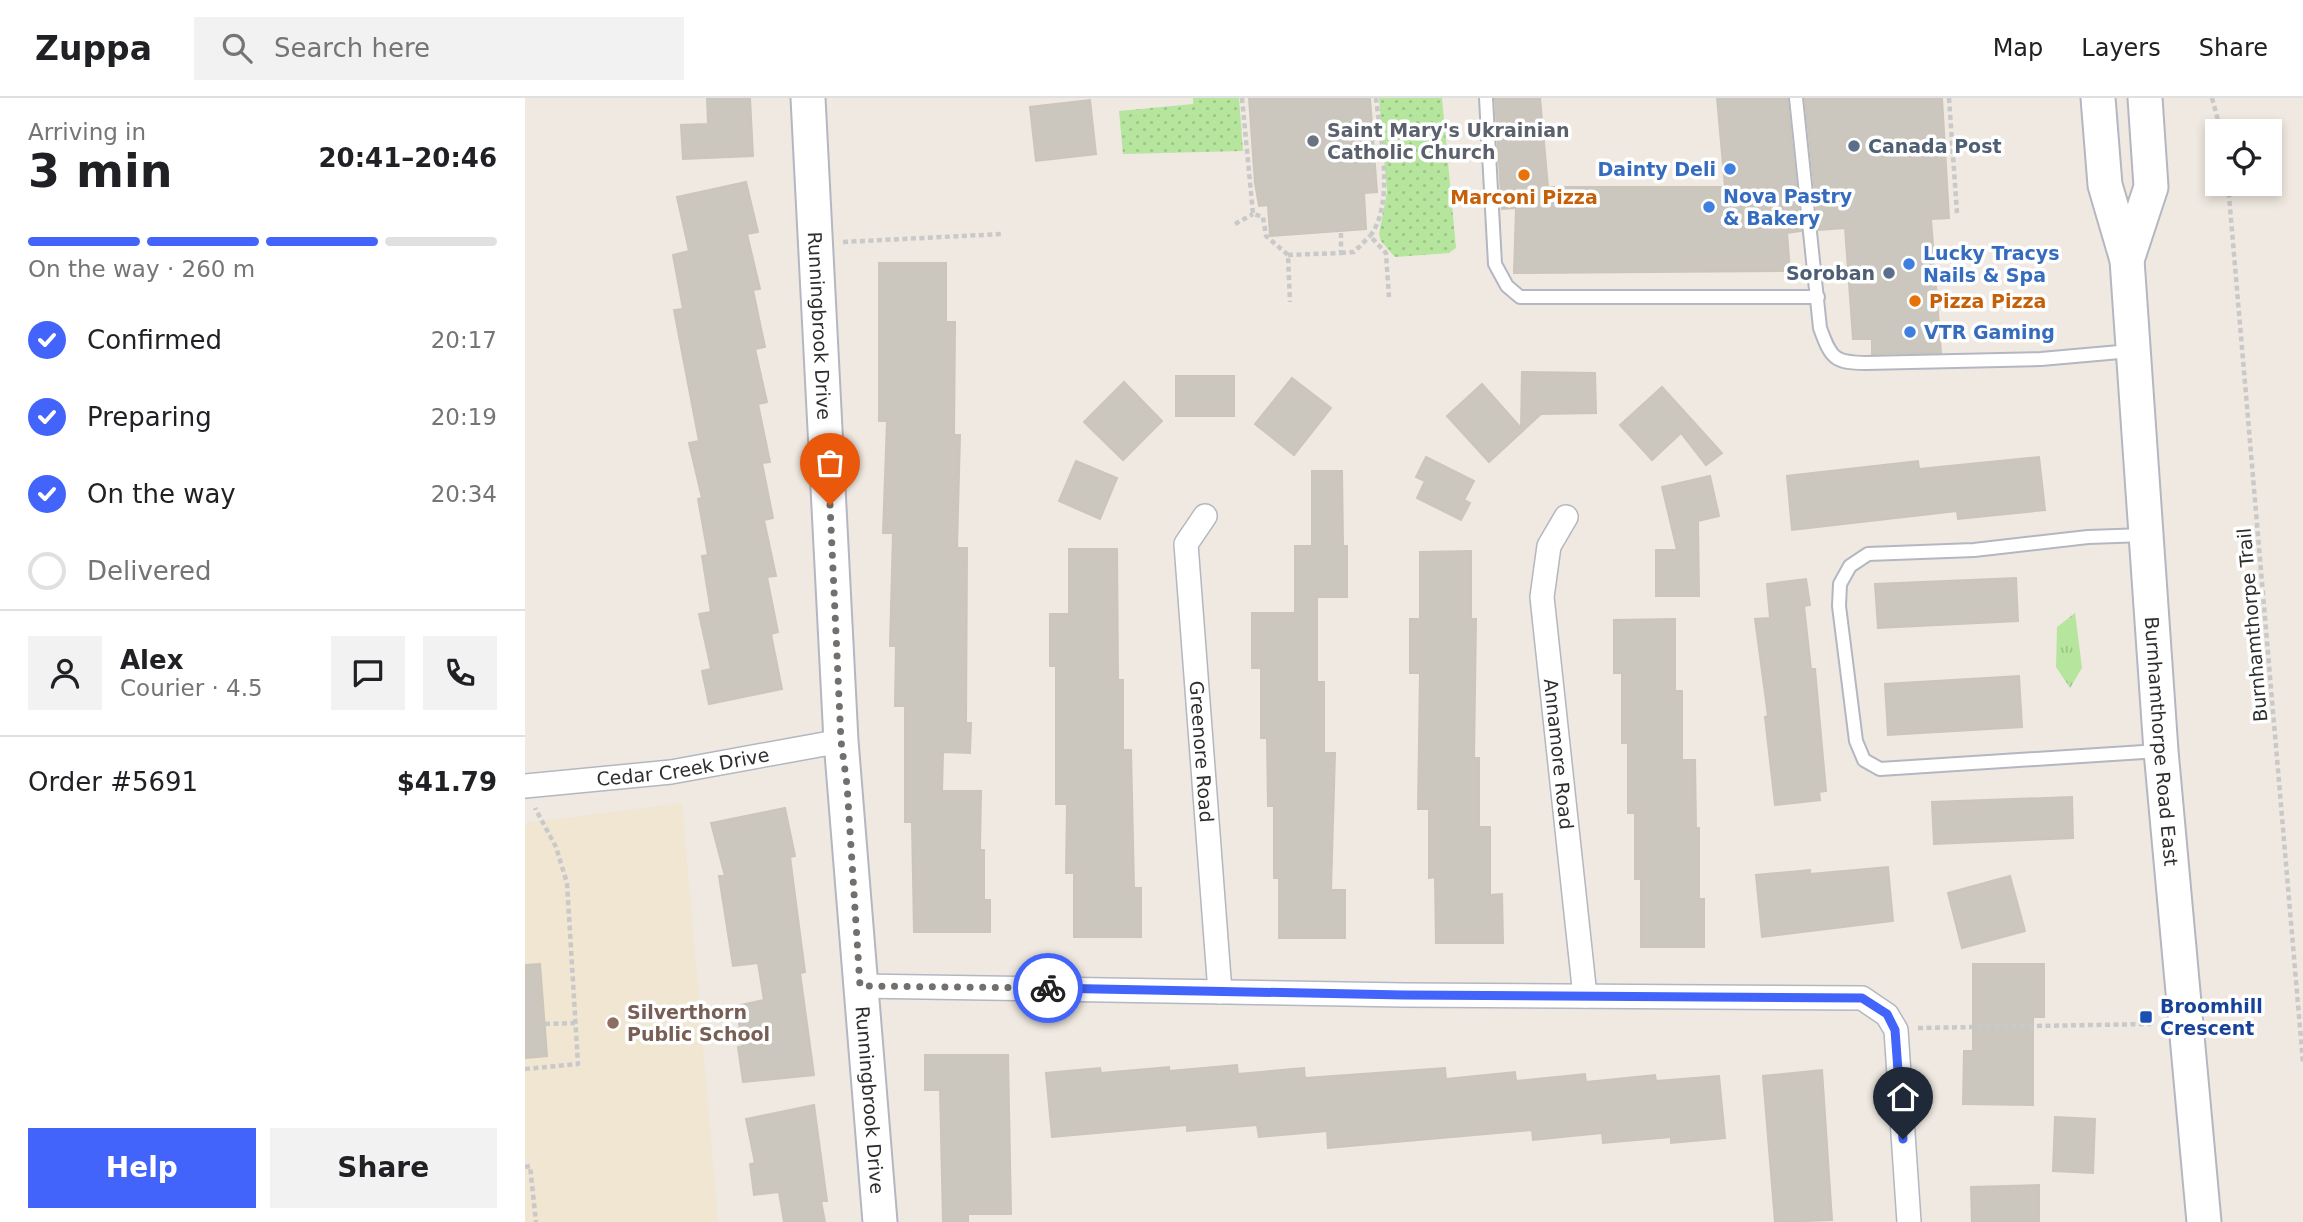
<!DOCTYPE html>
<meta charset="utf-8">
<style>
body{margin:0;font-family:"DejaVu Sans",sans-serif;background:#f2f2f2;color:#202124;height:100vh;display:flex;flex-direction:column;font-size:26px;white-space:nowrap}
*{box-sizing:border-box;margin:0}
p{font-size:23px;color:#757577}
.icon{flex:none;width:38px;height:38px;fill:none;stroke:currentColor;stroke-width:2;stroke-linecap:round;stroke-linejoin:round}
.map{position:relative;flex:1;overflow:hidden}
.side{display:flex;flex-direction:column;background:#fff;width:525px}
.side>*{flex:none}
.controls{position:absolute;left:1680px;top:21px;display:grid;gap:14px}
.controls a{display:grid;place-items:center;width:77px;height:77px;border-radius:0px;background:#fff;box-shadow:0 4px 10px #0003;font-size:35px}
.pin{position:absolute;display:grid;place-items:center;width:60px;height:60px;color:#fff;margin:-72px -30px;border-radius:50% 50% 50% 0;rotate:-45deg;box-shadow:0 0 7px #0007}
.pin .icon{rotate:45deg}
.courier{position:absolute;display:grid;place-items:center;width:70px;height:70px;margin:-35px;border:5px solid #4264fb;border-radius:50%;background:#fff;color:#222;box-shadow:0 2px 9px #0007}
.overview em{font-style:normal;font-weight:600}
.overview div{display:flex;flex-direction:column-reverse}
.overview{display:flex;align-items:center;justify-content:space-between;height:119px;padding:0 28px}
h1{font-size:46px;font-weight:600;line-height:52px}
.bar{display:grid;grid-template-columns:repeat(4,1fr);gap:10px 7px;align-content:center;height:84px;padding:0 28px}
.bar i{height:9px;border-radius:5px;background:#e0e0e0}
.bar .selected{background:#4264fb}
.bar p{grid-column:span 4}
.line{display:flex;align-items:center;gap:18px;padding:0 28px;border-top:2px solid #e0e0e0}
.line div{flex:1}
.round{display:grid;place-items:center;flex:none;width:74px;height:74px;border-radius:0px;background:#f2f2f2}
ol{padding:0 28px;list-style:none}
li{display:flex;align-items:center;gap:21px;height:77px}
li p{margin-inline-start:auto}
li .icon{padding:7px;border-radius:50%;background:#4264fb;color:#fff;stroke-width:4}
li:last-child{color:#757577}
li i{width:38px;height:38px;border:4px solid #e0e0e0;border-radius:50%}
.primary-button{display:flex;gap:14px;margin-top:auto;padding:14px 28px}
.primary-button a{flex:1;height:80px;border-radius:0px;background:#4264fb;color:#fff;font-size:28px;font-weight:600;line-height:80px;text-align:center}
.primary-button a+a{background:#f2f2f2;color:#202124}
header{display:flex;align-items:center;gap:42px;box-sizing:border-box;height:98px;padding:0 35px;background:#fff;border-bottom:2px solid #e0e0e0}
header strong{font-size:33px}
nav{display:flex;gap:38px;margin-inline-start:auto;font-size:24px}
.search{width:490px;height:63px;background:#f2f2f2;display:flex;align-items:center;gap:18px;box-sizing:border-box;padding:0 24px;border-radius:0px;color:#757577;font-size:26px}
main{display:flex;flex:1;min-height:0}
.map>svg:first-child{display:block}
</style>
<header>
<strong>Zuppa</strong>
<div class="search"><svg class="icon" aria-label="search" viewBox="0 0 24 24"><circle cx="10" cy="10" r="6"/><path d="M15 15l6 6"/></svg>Search here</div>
<nav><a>Map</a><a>Layers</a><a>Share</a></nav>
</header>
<main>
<section class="side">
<div class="overview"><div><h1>3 min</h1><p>Arriving in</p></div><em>20:41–20:46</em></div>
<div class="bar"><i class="selected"></i><i class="selected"></i><i class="selected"></i><i></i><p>On the way · 260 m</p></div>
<ol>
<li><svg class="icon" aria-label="check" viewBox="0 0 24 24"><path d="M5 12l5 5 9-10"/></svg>Confirmed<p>20:17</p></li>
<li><svg class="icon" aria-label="check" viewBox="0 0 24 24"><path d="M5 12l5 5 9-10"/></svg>Preparing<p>20:19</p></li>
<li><svg class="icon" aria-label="check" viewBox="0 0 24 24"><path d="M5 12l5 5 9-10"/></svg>On the way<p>20:34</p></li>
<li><i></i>Delivered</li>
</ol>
<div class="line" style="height:126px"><a class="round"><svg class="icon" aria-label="person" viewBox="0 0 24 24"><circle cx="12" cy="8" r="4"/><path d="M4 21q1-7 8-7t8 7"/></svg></a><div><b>Alex</b><p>Courier · 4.5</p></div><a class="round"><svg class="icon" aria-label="chat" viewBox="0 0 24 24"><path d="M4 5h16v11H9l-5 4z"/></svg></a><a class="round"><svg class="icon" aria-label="phone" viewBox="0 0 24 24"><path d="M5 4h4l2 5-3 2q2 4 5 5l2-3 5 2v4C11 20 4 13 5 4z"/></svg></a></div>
<div class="line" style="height:91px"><div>Order #5691</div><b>$41.79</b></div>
<div class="primary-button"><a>Help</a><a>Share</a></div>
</section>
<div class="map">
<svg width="1778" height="1124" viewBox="0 0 1778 1124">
<defs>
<pattern id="grass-dots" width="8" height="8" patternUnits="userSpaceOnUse" patternTransform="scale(1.75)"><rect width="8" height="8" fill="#b6e59e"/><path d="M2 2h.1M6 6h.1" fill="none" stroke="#9dc588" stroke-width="1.8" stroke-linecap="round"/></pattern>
<pattern id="park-tufts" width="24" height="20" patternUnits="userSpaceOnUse" patternTransform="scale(1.75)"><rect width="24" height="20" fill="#b6e59e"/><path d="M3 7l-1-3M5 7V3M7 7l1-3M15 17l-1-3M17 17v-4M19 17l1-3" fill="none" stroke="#9dc588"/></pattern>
</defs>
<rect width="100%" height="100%" fill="#efe9e1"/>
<polygon fill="#f0e6d1" points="157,705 193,1124 0,1124 0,725"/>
<g fill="url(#grass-dots)">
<polygon points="668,0 714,0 718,53 598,56 594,13 668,6"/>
<polygon points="854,0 917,0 931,150 924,155 870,159 856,143 854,136 862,94"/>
</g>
<polygon fill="url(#park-tufts)" points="1550,515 1557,570 1545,590 1531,569 1532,529"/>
<g fill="#cbc7bf" stroke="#cbc5ba" stroke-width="2">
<polygon points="182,0 225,0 228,58 158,61 156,27 183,26"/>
<polygon points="724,0 845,0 852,94 839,95 841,131 745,138 743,107 734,108 730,85"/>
<polygon points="970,0 1015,0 1023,89 1200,89 1192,0 1262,0 1276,133 1262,135 1265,173 989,175 991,110 977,111"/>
<polygon points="1280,0 1417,0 1424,120 1406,121 1416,255 1347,256 1347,241 1328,241 1320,130 1294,132"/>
<polygon points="565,2 571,56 511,63 505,9"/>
<polygon points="221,84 233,134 222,136 235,191 228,192 240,249 230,251 242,304 233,306 245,364 237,365 248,420 239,422 251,478 242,479 253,534 246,536 257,591 184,606 177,573 186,571 174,516 186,514 177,458 183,457 173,401 177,400 164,345 174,343 149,212 158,211 148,157 164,153 152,99"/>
<polygon points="354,165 421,165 421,224 430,224 429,337 435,337 432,450 442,450 441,625 446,625 445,655 418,654 417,693 456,693 455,752 459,752 459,802 465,802 465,834 389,834 387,724 380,724 380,608 370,608 371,548 365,548 368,435 358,435 362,323 354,323"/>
<polygon points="997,274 1070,275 1071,315 1016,316 964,364 922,318 957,286 996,330"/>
<rect x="651" y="278" width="58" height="40"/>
<polygon points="767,280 806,310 769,357 730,326"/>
<polygon points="599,284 637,323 598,362 559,324"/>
<polygon points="1137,289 1197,355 1181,367 1156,335 1127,362 1095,327"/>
<polygon points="901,359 949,383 939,402 945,405 936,422 892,400 900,383 891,379"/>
<polygon points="1514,359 1520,412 1433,421 1432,413 1267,432 1262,378 1393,363 1394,371"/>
<polygon points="551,363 592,380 575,421 534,403"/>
<polygon points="787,373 817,373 818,448 822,448 822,499 792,499 792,584 799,584 799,655 810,655 806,792 820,792 820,840 754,840 754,780 749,780 749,708 743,708 742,640 736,640 736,570 727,570 727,515 770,515 770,448 787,448"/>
<polygon points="1185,378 1194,418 1173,423 1174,498 1131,498 1131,452 1152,452 1137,389"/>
<polygon points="544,451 592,451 593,582 598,582 598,652 606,652 609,790 616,790 616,839 549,839 549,775 541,775 542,706 531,706 531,568 525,568 525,516 544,516"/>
<polygon points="946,453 946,521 951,521 949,660 954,660 954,729 965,729 965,797 977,796 978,845 911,845 910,779 904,780 904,711 893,711 895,575 885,575 885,521 895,521 895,454"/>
<polygon points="1491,480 1493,523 1353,530 1350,486"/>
<polygon points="1281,481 1285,507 1279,508 1286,571 1290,571 1301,693 1294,694 1295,702 1250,707 1240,619 1243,618 1230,521 1245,520 1242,486"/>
<polygon points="1150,521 1150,593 1157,593 1157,662 1170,662 1171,730 1174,730 1174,801 1179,801 1179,849 1116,849 1116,781 1110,781 1110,715 1103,715 1103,645 1097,645 1097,575 1089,575 1089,522"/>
<polygon points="1494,578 1497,629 1363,637 1360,586"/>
<polygon points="1547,699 1548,740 1409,746 1407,704"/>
<polygon points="260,710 270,758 265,759 280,874 275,875 289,977 218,984 213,949 218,948 211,908 239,902 233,865 208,868 194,778 200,778 186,725"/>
<polygon points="1363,769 1368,823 1237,839 1231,777 1285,772 1285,776"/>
<polygon points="1485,778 1500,833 1437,850 1423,795"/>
<polygon points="15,866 22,958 0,960 0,867"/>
<polygon points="1448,866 1519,866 1519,919 1508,919 1508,1007 1438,1006 1439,953 1448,953"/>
<polygon points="400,957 483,957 486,1116 443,1116 443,1124 418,1124 415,992 400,992"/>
<polygon points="712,967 713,976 779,970 780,980 920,970 921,981 990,974 991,983 1060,976 1061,984 1130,977 1131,983 1194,978 1200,1040 1146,1045 1146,1039 1078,1045 1077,1035 1008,1042 1007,1032 803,1050 802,1033 734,1039 732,1027 662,1033 662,1027 527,1039 521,975 575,970 576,975 644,969 644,973"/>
<polygon points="1297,972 1307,1122 1250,1124 1238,978"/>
<polygon points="289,1007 302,1103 296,1103 300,1124 259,1124 254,1094 229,1097 225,1066 230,1065 221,1021"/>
<polygon points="1530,1019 1570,1021 1568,1075 1528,1073"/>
<polygon points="1514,1087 1514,1124 1447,1124 1446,1089"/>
</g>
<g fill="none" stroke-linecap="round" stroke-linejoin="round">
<g stroke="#b4b7c1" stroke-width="16">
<g id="lane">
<polyline points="961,0 970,166 982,188 995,199 1293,199"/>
<path d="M1271,0l24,230c11,30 14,35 46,35l175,-4 90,-8"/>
<polyline points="1620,437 1563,439 1449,452 1343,456 1325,468 1315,486 1314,508 1331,643 1339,662 1355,671 1634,653"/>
</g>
</g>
<g stroke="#b4b7c1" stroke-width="26">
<g id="street">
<path id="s1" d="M680,418l-19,28 34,448"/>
<path id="s2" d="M1041,419l-17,29 -7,51 43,399"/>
<path id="s3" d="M0,688l146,-14 170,-31"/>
<polyline points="335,888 879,897 1337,900 1362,917 1371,932 1384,1124"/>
</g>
</g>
<g stroke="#b4b7c1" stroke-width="37">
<g id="secondary">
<path id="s4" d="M283,0l33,643 39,481"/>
<path id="s5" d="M1573,0l7,87 22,75 34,491 43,471"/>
<polyline points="1602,162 1626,89 1620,0"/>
</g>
</g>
<g stroke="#c9c9c9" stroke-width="4.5" stroke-dasharray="5 3.5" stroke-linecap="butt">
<polyline points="717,0 728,116 738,119 741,138 763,157 765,204"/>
<path d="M851,0c4,38 19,106 -6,138l16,17 3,44"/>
<polyline points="1424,0 1432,115"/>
<polyline points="1687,0 1696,33"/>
<polyline points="1703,86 1778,965"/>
<polyline points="710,126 728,116"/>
<polyline points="318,144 477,136"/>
<polyline points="816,155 829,154 845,138"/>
<polyline points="763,157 816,155 816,133"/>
<polyline points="20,926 50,925"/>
<polyline points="1393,930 1626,926"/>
<polyline points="0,971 53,966 42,785 31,749 10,710"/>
<polyline points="0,1069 5,1068 11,1124"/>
</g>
<use href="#lane" stroke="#fff" stroke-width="12"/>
<use href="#street" stroke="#fff" stroke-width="23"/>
<use href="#secondary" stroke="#fff" stroke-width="33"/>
</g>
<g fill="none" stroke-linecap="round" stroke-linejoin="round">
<polyline stroke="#726f6d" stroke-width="7" stroke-dasharray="0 12.6" points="305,407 316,643 322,687 335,888 523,890"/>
<polyline stroke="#4264fb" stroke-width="9" points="523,890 879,897 1337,900 1362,916 1370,932 1378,1041"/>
</g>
<circle fill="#6b7280" stroke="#fff" stroke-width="2.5" cx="788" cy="43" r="7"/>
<g fill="#5c6f8a" stroke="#fff" stroke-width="2.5">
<circle cx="1329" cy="48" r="7"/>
<circle cx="1364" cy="175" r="7"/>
</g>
<g fill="#3f7fe0" stroke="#fff" stroke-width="2.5">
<circle cx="1205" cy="71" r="7"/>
<circle cx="1184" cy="109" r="7"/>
<circle cx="1384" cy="166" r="7"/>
<circle cx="1385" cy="234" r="7"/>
</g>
<g fill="#e8710a" stroke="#fff" stroke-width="2.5">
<circle cx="999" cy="77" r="7"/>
<circle cx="1390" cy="203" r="7"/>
</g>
<rect fill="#1a4fb4" stroke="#fff" stroke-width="2.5" x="1614" y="912" width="14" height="14" rx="3.5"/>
<circle fill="#8d6e63" stroke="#fff" stroke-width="2.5" cx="88" cy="925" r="7"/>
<g text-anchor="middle" stroke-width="7" stroke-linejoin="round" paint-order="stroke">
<g font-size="19" font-weight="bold" fill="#5b616d" stroke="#fff" text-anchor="start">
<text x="802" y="39">Saint Mary's Ukrainian<tspan x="802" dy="22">Catholic Church</tspan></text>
</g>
<g font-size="19" font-weight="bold" fill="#4e5e75" stroke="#fff" text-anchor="start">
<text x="1343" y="55">Canada Post</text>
<text x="1350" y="182" text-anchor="end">Soroban</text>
</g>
<g font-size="19" font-weight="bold" fill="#366cbe" stroke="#fff" text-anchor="start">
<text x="1191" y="78" text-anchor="end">Dainty Deli</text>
<text x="1198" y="105">Nova Pastry<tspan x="1198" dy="22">&amp; Bakery</tspan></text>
<text x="1398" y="162">Lucky Tracys<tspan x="1398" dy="22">Nails &amp; Spa</tspan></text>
<text x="1399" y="241">VTR Gaming</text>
</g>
<g font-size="19" font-weight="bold" fill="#c56008" stroke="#fff">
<text x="999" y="106">Marconi Pizza</text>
<text x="1404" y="210" text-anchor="start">Pizza Pizza</text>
</g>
<g font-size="19" fill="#2e2e2e" stroke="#fff">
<text dy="7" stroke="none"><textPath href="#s4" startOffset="228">Runningbrook Drive</textPath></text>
<text transform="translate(1727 527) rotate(-95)" y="7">Burnhamthorpe Trail</text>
<text dy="7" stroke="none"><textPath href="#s5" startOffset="648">Burnhamthorpe Road East</textPath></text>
<text dy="7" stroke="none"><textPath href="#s1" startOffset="242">Greenore Road</textPath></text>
<text dy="7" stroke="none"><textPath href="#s2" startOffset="243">Annamore Road</textPath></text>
<text dy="7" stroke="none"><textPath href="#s3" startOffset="159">Cedar Creek Drive</textPath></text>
<text dy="7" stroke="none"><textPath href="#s4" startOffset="1004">Runningbrook Drive</textPath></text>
</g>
<g font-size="19" font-weight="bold" fill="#164399" stroke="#fff" text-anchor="start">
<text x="1635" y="915">Broomhill<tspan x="1635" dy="22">Crescent</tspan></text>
</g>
<g font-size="19" font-weight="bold" fill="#785e54" stroke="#fff" text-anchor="start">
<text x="102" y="921">Silverthorn<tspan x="102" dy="22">Public School</tspan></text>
</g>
</g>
</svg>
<div class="controls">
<a><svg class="icon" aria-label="locate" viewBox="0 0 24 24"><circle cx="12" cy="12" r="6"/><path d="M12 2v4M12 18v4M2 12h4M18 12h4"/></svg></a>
</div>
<div class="pin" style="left:305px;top:407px;background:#ea580c"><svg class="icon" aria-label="bag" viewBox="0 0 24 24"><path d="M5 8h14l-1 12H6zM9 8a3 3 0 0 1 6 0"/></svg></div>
<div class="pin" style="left:1378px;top:1041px;background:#1f2937"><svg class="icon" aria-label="home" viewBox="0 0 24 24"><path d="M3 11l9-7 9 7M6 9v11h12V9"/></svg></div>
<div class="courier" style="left:523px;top:890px"><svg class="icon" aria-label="bike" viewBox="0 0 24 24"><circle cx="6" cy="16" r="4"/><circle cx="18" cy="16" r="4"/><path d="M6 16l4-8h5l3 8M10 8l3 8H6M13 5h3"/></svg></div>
</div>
</main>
